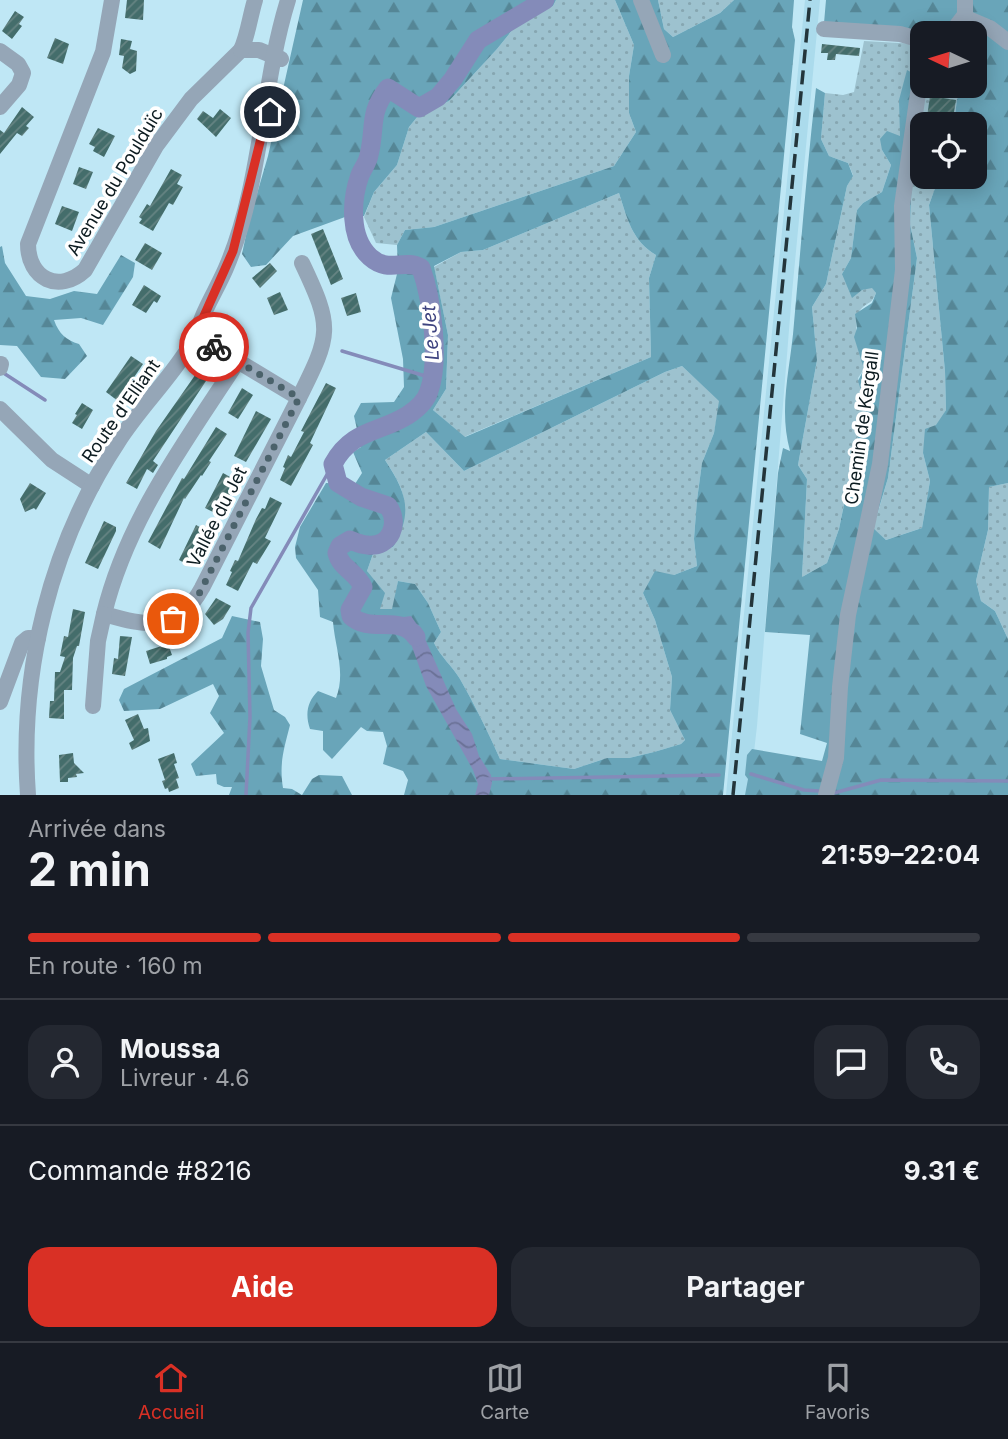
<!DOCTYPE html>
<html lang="fr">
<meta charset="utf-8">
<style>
body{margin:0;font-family:Inter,sans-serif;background:#242831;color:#f1f3f6;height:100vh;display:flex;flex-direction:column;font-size:26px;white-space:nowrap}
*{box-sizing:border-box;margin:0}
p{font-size:23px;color:#9ea1a6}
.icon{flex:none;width:38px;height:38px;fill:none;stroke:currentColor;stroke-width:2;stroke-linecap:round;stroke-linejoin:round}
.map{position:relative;height:795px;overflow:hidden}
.drawer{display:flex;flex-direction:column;background:#171b24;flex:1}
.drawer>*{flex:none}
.needle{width:46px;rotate:274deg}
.buttons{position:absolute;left:910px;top:21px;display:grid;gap:14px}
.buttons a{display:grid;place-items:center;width:77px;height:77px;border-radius:14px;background:#171b24;box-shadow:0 4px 18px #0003;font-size:35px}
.pin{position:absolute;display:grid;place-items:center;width:60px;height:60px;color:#fff;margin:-30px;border:4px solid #fff;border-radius:50%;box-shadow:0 2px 7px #0007}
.courier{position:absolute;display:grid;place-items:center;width:70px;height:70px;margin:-35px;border:5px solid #d93025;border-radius:50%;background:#fff;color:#222;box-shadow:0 2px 9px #0007}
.headline em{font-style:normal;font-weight:700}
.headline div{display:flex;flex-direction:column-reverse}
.headline{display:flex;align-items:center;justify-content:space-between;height:119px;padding:0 28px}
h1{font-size:46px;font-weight:700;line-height:52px}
.bar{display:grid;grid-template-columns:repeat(4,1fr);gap:10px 7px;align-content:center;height:84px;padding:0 28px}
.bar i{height:9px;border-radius:5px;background:#363941}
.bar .active{background:#d93025}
.bar p{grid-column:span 4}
.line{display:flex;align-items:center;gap:18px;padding:0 28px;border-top:2px solid #363941}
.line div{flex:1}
.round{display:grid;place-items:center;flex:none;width:74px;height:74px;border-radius:21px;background:#242831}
.action{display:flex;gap:14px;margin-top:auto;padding:14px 28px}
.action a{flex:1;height:80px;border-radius:21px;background:#d93025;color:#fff;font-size:28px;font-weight:700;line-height:80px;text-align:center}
.action a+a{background:#242831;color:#f1f3f6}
.menu{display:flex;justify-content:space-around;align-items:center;height:98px;border-top:2px solid #363941;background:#171b24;font-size:19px;color:#9ea1a6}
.menu a{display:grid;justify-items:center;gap:4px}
.menu .active{color:#d93025}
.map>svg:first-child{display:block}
</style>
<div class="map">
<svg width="1008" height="795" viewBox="0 0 1008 795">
<defs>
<pattern id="grass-dots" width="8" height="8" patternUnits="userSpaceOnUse" patternTransform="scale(1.75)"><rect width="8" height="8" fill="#9dc2cf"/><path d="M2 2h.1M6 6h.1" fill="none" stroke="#86a6b1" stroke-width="1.8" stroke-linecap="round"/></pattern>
<pattern id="forest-firs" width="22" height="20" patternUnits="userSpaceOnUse" patternTransform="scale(1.75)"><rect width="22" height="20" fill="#69a5b9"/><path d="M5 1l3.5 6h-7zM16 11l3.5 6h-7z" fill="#558696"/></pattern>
<pattern id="water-waves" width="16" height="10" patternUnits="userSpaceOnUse" patternTransform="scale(1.75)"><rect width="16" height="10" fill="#848bb9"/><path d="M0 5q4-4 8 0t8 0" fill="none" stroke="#6a7196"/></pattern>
<pattern id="building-hatch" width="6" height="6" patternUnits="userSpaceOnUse" patternTransform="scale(1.75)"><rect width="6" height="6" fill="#446d6b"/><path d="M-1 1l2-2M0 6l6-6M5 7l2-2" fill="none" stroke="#668483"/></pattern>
</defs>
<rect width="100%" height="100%" fill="#bfe7f5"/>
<polygon fill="#abdbec" points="805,0 820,0 792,293 757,726 749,795 726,795"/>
<g fill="url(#grass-dots)">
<polygon points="556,0 615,0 634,45 629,76 629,113 636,132 614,166 434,227 405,230 397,245 376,243 364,217 374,192 397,165 409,127 418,116 449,101 497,49 522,18 553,6"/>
<polygon points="658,0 734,0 720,13 673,37 664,29"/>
<path d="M864,41l54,3 4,4v38h44l-9,13 -3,25h-32v53h17l-10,28 16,166 1,39 -23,43 7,28 -8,47 -36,12 -13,-11 15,-51 29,-220 -7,-34 1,-46 -4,-107 -7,66 -18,13 9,15 -9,27 -19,11 -6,7 -6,48 -9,16 20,16 10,-3 4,6c-5,12 -7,8 -15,16 -11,13 0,45 3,60l-6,9 7,24 -26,127 -12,34 -25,14 5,-98 -9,-14 19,-105 -5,-53 14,-23 21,-98 6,-11 -5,-12 -19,-7 -8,-17 4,-46 18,2 11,-3z"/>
<path d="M619,193c8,25 13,48 37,62l-7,23 2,79 -187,80 -31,-27 13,-21 2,-54 -14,-68 27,-15 22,-2z"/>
<path d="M682,366l38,35 -6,32 -12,30 -5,37 -3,39 3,27 -23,9 -31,18 12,27 17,57 -2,33 15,30 -4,4 -27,8 -25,6h-22l-33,11 -74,-10c-12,-27 -25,-54 -40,-80 -8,-13 -19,-22 -26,-36l7,-11 -13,-29 -13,-19 -17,-3 -5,28 -13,1 -13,-39 7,-20 19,-4c15,-42 17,-49 -8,-87l41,-28 38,39 201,-99z"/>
<polygon points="1008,483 1008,639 995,611 981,601 976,581 988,530 989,487"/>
</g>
<g fill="url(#forest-firs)" fill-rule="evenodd">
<polygon points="303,0 556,0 553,6 522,18 497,49 449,101 418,116 409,127 397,165 374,192 364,216 345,217 293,236 266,265 251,267 242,254 249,221 268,156"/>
<path d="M615,0h43l6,29 9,8 47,-24 14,-13h60l-2,27 3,13 -72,755h-319l4,-15 -5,-9 -20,-7 4,-18 -4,-14 -16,-1 -6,-4 -29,32 -9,-9v-19l-13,-2c-5,-15 -3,-27 8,-38l18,7c10,-25 -1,-51 -3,-76l-13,-5 -2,-27 -22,-32 -1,-11 5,-20 26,-44 29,1 7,-11 -9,-21 8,-5 -7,-31 7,-13 33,-1 10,-15 -1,-28 -12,-61 7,-28 -1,-25 8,-15 29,-3 180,-61 22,-34 -7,-19v-37l5,-31zM619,193c8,25 13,48 37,62l-7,23 2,79 -186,80 -32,-27 13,-21 2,-54 -14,-69 27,-14 22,-2zM682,366l37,35 -5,32 -12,30 -5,37 -3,39 3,27 -23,9 -19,-4 -12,22 12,27 17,57 -2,33 15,30 -4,4 -27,8 -25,6h-22l-33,11 -74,-10c-12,-27 -25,-54 -40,-80 -8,-13 -19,-22 -26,-36l7,-11 -13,-29 -13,-19 -17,-3 -6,28h-12l5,-16 -18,-22 7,-20 19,-4c21,-35 13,-55 -8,-87l41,-28 38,39 201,-99z"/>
<path d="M826,0h182v483l-19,4 -1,43 -12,51 5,20 14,10 13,28v156h-263l3,-16 -3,-4 2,-20 5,-6 70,12 5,-18 -27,-9 10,-99 -45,-3 13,-159 5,-25 7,3c-12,-43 1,-85 4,-128 7,-78 13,-157 22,-235l9,5 -4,46 8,17 19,7 5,13 -6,10 -21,98 -14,23 5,53 -19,105 9,14 -5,98 25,-14 12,-34 26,-126 -7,-22 6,-12 -10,-32 3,-9 -2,-14 17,-11 4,-10 -4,-5 -10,2 -10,8 -10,-24 9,-16 6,-48 6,-7 19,-11 9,-27 -9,-15 -2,-11 7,-8 13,5 -1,-36 8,-30 9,5 -6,149 7,34 -29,220 -15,50 13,12 36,-12 8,-47 -7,-28 2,-24 11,-4 10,-15 -1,-39 -16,-166 10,-28h36v-53h-21l3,-25 10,-13h8v-16l5,-9 -5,-9v-19h-10l-8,-15 -16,15 -117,-10z"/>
<path d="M2,246l3,17 21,33 24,3 24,-8 23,3 24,-39 14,8 -2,14 -30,48 -22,-7 -27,2c5,14 12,20 25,24l8,12 -22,23 -24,-2 -24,-31 -17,-1v-98z"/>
<path d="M232,616l28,6 3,17 -2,27 13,44 11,7 5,8c-6,24 -11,38 -7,63l9,1 10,6 10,-16 7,-4 23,1 10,19h-123l3,-8h-8l-7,-3 -1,-10 -20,2 -5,-12 33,-31 -14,-20 9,-17 -6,-12 -53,25 -36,2 -5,-11 5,-11 98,-51z"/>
</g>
<polygon fill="url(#water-waves)" points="411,616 422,632 456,709 472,734 479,756 491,775 492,783 489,795 475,795 478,784 473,770 426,686 410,641 401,632 394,631 396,618"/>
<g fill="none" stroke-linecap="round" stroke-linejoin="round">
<g stroke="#848bb9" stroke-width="3.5">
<polyline points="342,351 432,378"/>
<polyline points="2,372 45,400"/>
<polyline points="751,774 804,790 819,791"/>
<polyline points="487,779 719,775"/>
<polyline points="834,793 881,780 1008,781"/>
<polyline points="246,795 250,717 248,633 251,608 333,464"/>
</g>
<path stroke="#848bb9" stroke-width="19" d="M416,637c-15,-23 -46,-3 -65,-21l-1,-6 13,-23c-7,-16 -22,-18 -26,-34l3,-7 10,-6c5,2 12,5 17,5 24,3 33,-22 21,-39l-27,-9 -23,-14 -5,-19c19,-35 47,-31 75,-49 9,-6 18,-14 21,-24 11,-31 3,-92 -8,-123 -17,-10 -32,6 -51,-11 -21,-19 -19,-57 -10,-82 3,-7 8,-13 9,-20 7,-28 -1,-41 19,-67l31,20 19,-11 15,-18 25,-39 67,-40"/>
</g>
<g fill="url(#building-hatch)">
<polygon points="127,0 144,0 143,20 125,18"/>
<polygon points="15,11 24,17 19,24 22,26 12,39 2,31"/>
<polygon points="55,38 69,44 63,64 47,58"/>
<polygon points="121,39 132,41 130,49 137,51 136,71 130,74 122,68 124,56 119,55"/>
<polygon points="822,44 860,48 859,56 836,54 835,60 827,60 828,53 821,53"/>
<polygon points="930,96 956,100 952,124 926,124"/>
<polygon points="22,107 34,117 26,126 29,128 22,136 17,133 0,154 0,130 4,133"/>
<polygon points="220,109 231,118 216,137 197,119 203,111 213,118"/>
<polygon points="98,128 115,136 104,157 93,151 95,147 89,144"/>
<polygon points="79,167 93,172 86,189 73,184"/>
<polygon points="171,169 182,175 177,184 183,187 173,205 169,203 153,231 139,223 142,219 139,217 147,204 150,206"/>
<polygon points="62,206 79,212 72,231 55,224"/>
<polygon points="323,229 343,279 331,285 311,234"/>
<polygon points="145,243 162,253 152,270 135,260"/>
<polygon points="270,263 277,271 260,288 252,278"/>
<polygon points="144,285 161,296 157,303 154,301 146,313 132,305"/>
<polygon points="280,292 288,310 274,315 267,298"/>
<polygon points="356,293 361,312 347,316 341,298"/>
<polygon points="131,356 143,364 118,401 106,392"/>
<polygon points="198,371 208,378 153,461 158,465 153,473 147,469 137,489 126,483 156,431"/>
<polygon points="326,383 336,388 310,443 313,445 291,486 280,480 285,468 283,467 288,455 291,457 304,432 301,431"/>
<polygon points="242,388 253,395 238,419 228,413"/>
<polygon points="82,403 93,410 82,429 72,423 77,415 75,414"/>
<polygon points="256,411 271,419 246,462 234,456"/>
<polygon points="216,427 227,434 209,461 211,462 202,476 201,475 185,499 184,498 160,549 148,542 182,478 184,479"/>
<polygon points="223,473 234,479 228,491 231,493 228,498 225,504 223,502 217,514 205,508"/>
<polygon points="30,483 46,493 36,510 34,508 25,512 20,499"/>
<polygon points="270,497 282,503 265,538 271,541 257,564 253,562 238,591 226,585 232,572 230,571 235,560 238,561 256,519 262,508 265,509"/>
<polygon points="104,521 116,527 116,531 98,569 85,563"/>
<polygon points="196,525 208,531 202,543 204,545 199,556 196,554 190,566 179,560"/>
<polygon points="216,598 231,606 223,619 214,625 205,614"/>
<polygon points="73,609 85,612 79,646 77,646 73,658 72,690 64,690 64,719 49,718 50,701 54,701 55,672 60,672 65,657 60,656 64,636 68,637"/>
<polygon points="120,636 132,637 125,676 112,674 114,658 118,659"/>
<polygon points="168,644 172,655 167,657 167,659 150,664 146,651"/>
<polygon points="138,714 144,729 148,728 150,741 132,750 129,743 134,740 125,720"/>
<polygon points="73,753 74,763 84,773 76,774 77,777 68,778 68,782 60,782 59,755"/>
<polygon points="174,753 177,763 174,764 179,778 176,779 179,788 169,792 168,788 165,789 162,781 165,780 158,759"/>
</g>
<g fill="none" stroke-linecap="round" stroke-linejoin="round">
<g stroke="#95a6b7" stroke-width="16">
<path d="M112,0l-9,52 -75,192c0,35 31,50 57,26l71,-124 35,-47 50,-49h18l22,9"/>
<polyline points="641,0 663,55"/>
<polyline points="964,17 990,28 1008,42"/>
<polyline points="824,29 900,34 922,40"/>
<polyline points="951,33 965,15 965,0"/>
<path d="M241,50c7,-15 9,-34 14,-50"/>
<polyline points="0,51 18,64 23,73 19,85 0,107"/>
<path d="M196,336l103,62 -97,190c-25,46 -56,38 -98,26 23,-95 82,-173 134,-253"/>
<polyline points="0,368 1,364"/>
<path d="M299,398c32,-64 34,-70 3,-135"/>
<polyline points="0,409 52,460 92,486"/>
<polyline points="0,702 22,643 28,638 38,638"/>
<polyline points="93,706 98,641 104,614"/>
<path d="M28,795c-9,-123 22,-250 90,-353 21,-33 49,-60 70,-93 8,-12 11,-25 17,-38 7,-15 15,-29 21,-43 36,-84 35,-181 62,-268"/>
<polyline points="826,795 836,758 840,687 848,615 880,464 903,270 902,206 922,65"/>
</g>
<polyline stroke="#23353b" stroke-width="3.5" stroke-dasharray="14 7" stroke-linecap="butt" points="733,795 810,0"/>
</g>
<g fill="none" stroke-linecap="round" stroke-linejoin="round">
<polyline stroke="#4b626b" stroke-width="7" stroke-dasharray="0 12.6" points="173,619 184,612 199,594 299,398 214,347"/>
<polyline stroke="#d93025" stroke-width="9" points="214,347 195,336 233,251 261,138 270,112"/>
</g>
<g text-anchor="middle" stroke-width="7" stroke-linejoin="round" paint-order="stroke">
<g font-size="18" fill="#0c1b20" stroke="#fff">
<text transform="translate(115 182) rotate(-59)" y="6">Avenue du Poulduïc</text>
<text transform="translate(121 411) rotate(-55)" y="6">Route d'Elliant</text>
<text transform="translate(862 428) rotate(-82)" y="6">Chemin de Kergall</text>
<text transform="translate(217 517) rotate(-63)" y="6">Vallée du Jet</text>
</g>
<g font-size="19" font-style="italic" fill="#3f4480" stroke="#fff">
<text transform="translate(430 333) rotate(-94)" y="7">Le Jet</text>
</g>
</g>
</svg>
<div class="buttons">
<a><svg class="needle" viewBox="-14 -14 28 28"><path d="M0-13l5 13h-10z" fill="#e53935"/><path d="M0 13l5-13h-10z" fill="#9ea1a6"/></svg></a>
<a><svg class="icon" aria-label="locate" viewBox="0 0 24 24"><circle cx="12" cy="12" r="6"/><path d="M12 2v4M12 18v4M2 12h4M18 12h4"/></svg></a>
</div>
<div class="pin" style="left:173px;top:619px;background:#ea580c"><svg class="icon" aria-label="bag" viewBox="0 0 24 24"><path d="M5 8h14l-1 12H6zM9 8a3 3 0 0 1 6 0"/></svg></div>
<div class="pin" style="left:270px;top:112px;background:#1f2937"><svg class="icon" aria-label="home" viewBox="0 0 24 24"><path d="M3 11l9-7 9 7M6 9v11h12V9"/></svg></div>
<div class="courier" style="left:214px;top:347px"><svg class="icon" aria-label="bike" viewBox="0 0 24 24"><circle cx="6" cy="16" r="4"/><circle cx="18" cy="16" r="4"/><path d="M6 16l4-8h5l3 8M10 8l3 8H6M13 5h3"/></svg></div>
</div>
<section class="drawer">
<div class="headline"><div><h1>2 min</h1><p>Arrivée dans</p></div><em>21:59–22:04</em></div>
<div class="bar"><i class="active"></i><i class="active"></i><i class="active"></i><i></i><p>En route · 160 m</p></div>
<div class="line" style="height:126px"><a class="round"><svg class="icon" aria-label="person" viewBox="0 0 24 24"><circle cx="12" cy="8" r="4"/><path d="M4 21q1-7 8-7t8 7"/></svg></a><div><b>Moussa</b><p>Livreur · 4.6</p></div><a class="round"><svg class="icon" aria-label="chat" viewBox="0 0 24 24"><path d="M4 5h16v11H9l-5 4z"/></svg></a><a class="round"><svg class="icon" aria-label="phone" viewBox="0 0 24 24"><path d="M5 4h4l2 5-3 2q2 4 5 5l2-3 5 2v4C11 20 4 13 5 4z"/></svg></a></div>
<div class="line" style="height:91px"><div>Commande #8216</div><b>9.31 €</b></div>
<div class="action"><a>Aide</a><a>Partager</a></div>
</section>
<nav class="menu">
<a class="active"><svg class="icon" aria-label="home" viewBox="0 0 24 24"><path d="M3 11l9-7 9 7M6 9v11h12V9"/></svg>Accueil</a>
<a><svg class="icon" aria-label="map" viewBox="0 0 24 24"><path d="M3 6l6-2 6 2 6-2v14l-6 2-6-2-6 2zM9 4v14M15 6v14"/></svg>Carte</a>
<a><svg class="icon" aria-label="saved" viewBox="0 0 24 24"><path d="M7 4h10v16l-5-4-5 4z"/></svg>Favoris</a>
</nav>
